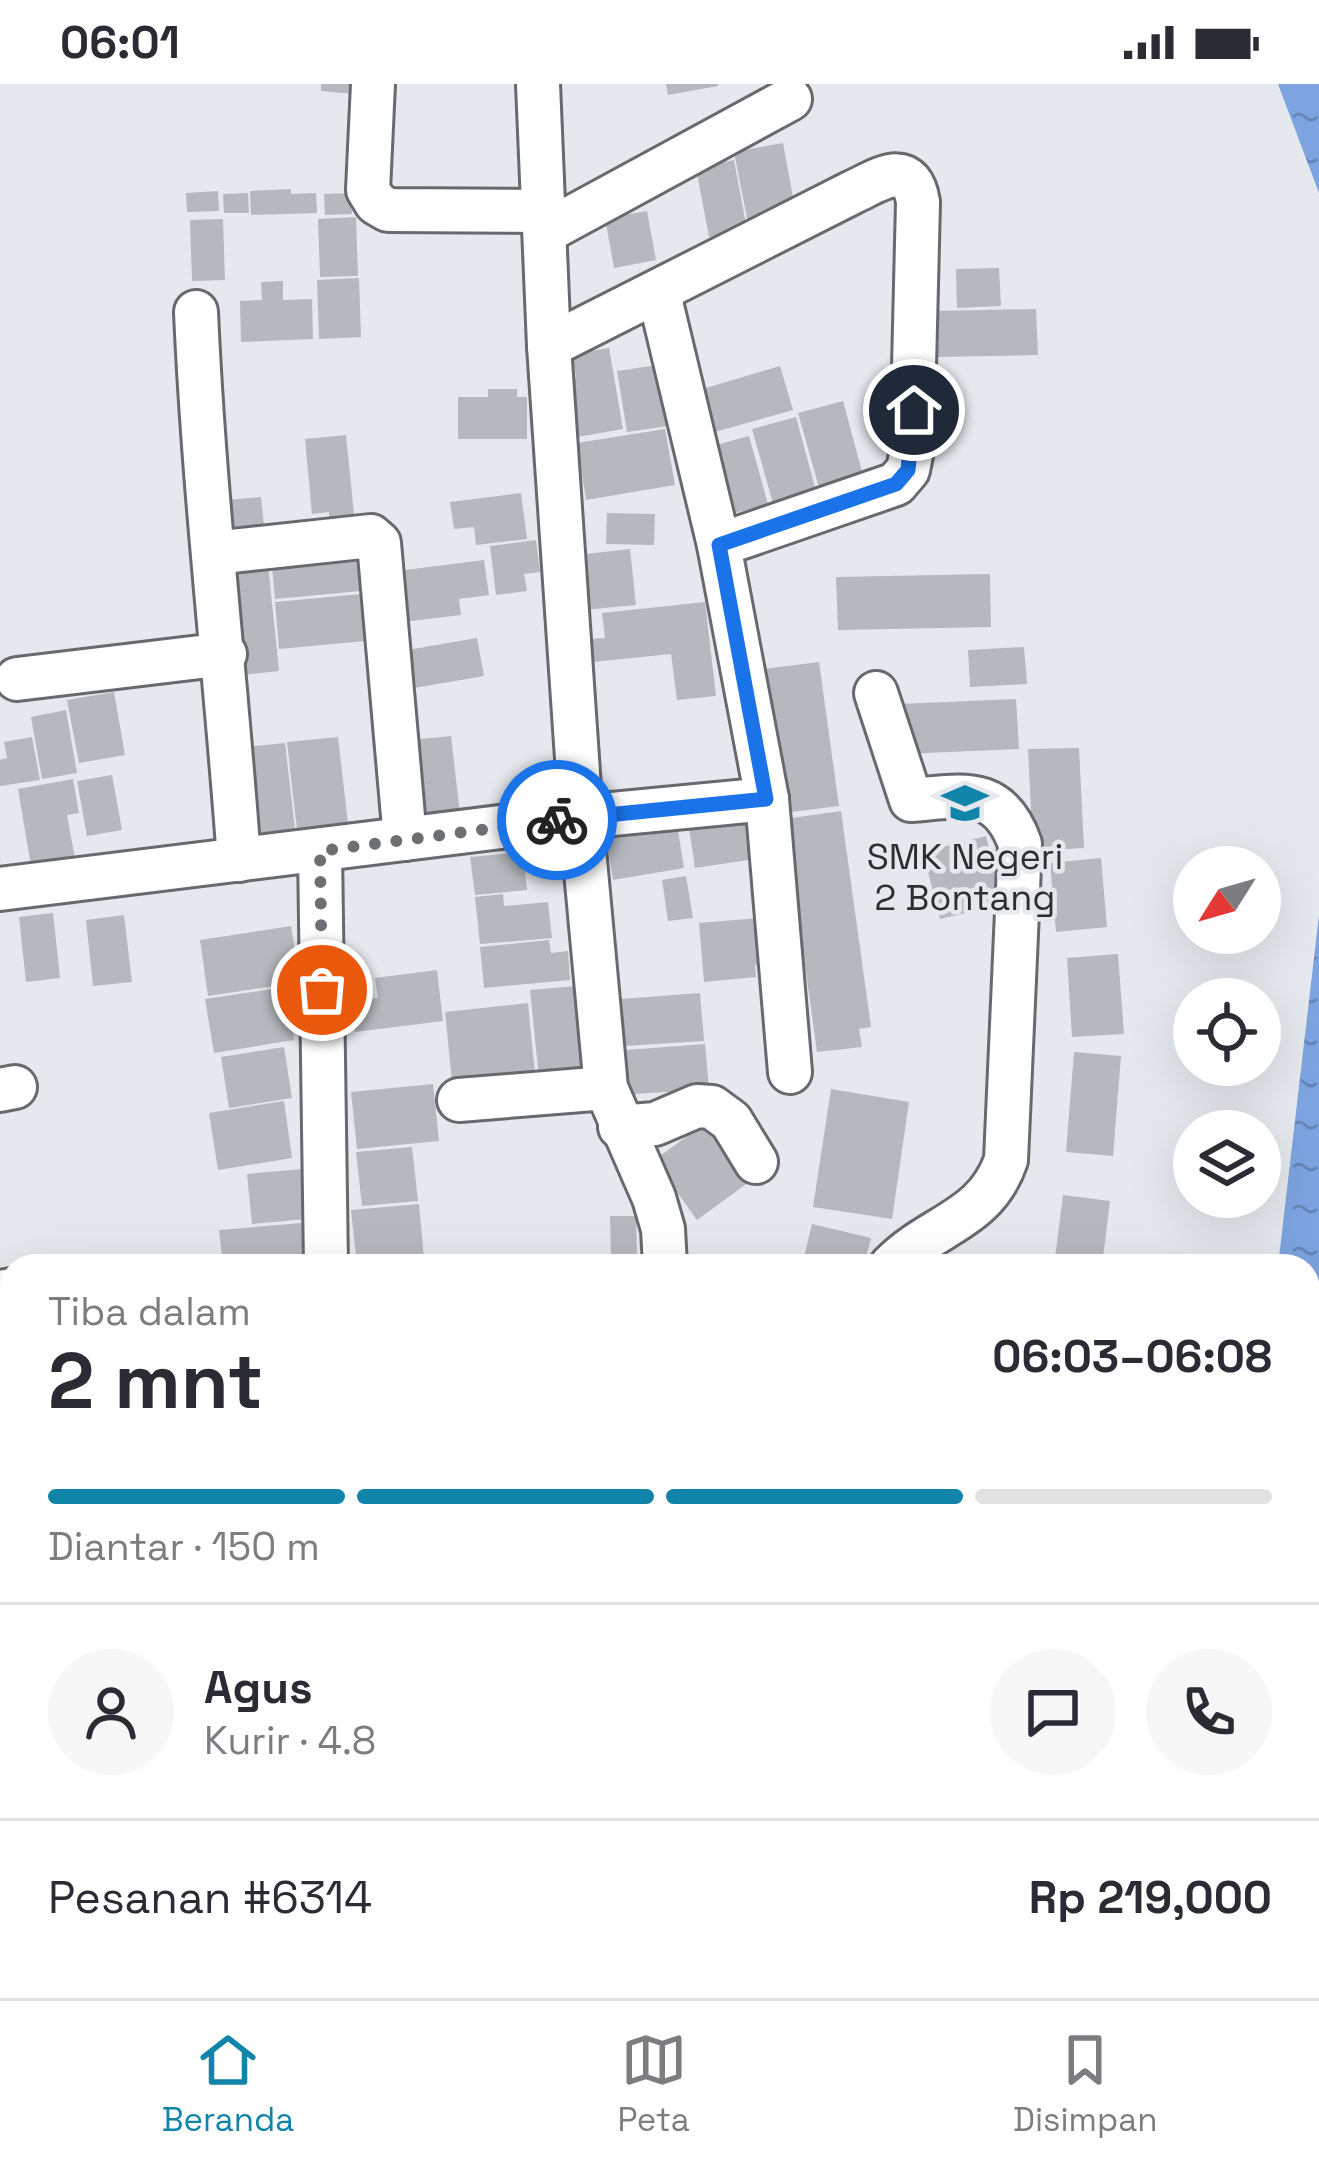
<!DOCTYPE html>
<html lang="id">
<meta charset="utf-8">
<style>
body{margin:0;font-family:"Space Grotesk",sans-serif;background:#f7f7f7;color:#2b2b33;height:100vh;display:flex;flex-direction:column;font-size:45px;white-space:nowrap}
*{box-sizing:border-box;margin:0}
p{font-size:39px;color:#7c7c81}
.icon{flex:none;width:66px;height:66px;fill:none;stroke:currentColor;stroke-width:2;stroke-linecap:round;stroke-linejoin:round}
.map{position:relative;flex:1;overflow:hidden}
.side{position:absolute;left:0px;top:1170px;width:1320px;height:744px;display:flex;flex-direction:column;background:#fff;border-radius:36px 36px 0 0;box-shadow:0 12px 48px #0002}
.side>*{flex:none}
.needle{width:78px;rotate:233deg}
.tools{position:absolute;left:1173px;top:762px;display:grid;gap:24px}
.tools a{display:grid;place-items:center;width:108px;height:108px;border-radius:50%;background:#fff;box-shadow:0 12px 48px #0002;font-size:60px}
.pin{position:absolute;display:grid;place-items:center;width:102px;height:102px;color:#fff;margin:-51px;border:6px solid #fff;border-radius:50%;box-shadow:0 3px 12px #0007}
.courier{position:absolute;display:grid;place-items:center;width:120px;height:120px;margin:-60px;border:9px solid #1a73e8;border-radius:50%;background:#fff;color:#222;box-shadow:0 3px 15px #0007}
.overview em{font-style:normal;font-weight:700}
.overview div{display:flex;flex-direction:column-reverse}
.overview{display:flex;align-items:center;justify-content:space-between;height:204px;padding:0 48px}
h1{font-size:78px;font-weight:700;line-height:90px}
.bar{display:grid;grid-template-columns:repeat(4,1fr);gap:18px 12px;align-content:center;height:144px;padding:0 48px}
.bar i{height:15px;border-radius:9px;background:#e1e1e2}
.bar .selected{background:#1184aa}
.bar p{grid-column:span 4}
.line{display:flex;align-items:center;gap:30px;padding:0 48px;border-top:3px solid #e1e1e2}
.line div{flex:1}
.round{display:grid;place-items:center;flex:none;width:126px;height:126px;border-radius:63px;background:#f7f7f7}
.status{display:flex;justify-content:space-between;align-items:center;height:84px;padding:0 60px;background:#fff;direction:ltr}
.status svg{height:33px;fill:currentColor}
.dock{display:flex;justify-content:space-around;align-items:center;height:168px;border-top:3px solid #e1e1e2;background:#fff;font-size:33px;color:#7c7c81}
.dock a{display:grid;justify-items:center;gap:6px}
.dock .selected{color:#1184aa}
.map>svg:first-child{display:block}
</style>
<div class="status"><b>06:01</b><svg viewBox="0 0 49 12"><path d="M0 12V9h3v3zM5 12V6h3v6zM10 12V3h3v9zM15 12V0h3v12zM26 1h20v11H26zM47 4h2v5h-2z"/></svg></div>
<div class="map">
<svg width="1319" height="1914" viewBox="0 0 1319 1914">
<defs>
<pattern id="water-ripples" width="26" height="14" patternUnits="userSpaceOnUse" patternTransform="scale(3)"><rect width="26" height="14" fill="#7da4e1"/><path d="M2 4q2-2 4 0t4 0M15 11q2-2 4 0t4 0" fill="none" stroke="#6786b7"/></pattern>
</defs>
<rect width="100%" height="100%" fill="#e5e8ed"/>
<g fill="url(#water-ripples)">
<polygon points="1278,0 1319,0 1319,109"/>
<polygon points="1319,831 1319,1652 1308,1645 1308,1182 1278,1182"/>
</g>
<g fill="#b5b8bd">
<polygon points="321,0 366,0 365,11 321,7"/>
<polygon points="666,0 718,0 718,2 668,11"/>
<polygon points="783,59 797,135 749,144 734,68"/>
<polygon points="734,76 747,146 709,153 696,84"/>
<polygon points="291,105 291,110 316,109 317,129 251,131 250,107"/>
<polygon points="218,107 219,127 187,128 186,109"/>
<polygon points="248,109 249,129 224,129 223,110"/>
<polygon points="351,109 352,130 325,131 324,110"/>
<polygon points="647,127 656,176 614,184 605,134"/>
<polygon points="356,133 358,192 320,193 318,135"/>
<polygon points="223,135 225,196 192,197 190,136"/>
<polygon points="999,184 1001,222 957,224 956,185"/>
<polygon points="359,194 361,253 319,255 317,196"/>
<polygon points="283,197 283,216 312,215 313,255 241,258 240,217 262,216 261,198"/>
<polygon points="1036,225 1038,271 935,273 934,227"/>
<polygon points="609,264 623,345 572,354 562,296 576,294 572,270"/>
<polygon points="658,281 668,342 627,348 617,287"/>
<polygon points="780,282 793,326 715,348 709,326 695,330 689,309"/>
<polygon points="488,305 517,305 517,313 527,313 527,355 458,355 458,313 488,313"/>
<polygon points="843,317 864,395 820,407 798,329"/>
<polygon points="796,333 819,418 774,423 752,345"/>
<polygon points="665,345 675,401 586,416 577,359"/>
<polygon points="346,351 355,440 330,442 329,428 312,430 305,355"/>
<polygon points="749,352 768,420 731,430 705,364"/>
<polygon points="521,409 527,455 476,461 474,443 454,445 450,418"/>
<polygon points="261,413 265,451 217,456 213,417"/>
<polygon points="607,429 655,430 654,461 606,460"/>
<polygon points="536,456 540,488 524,490 527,507 496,511 490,462"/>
<polygon points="356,462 361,507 275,515 271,471"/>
<polygon points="630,465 636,521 583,526 577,471"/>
<polygon points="267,470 279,587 233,592 221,474"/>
<polygon points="484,476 489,511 459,515 461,531 403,538 397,487"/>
<polygon points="990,490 991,543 838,546 836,493"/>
<polygon points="361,510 365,557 279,565 275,518"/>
<polygon points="705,518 716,612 677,616 671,570 593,578 591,555 605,554 602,529"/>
<polygon points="477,554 484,592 414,604 407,566"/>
<polygon points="1024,563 1027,600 970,603 968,566"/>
<polygon points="819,578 839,722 784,729 764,585"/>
<polygon points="114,608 125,671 79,679 67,616"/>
<polygon points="1016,615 1019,665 902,670 899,620"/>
<polygon points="66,626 77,689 42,695 31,633"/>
<polygon points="451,652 460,729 420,734 411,656"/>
<polygon points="32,653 40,696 0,702 0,676 7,674 4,658"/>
<polygon points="338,653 348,740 297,746 287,658"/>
<polygon points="285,659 295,745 252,750 242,663"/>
<polygon points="1079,664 1084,764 1033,767 1028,665"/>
<polygon points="112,691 122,746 87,752 77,697"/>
<polygon points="73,695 79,729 67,731 76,780 32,788 18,705"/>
<polygon points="841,727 871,943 859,945 862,963 817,968 785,735"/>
<polygon points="748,728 755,775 695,784 688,737"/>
<polygon points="677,740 684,784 613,796 606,751"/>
<polygon points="986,752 1003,820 940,835 923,768"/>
<polygon points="523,768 527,806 475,811 470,773"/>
<polygon points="1101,774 1107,843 1056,848 1050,779"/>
<polygon points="686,792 693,834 668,837 662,796"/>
<polygon points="503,810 504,822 548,818 552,854 480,860 475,813"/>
<polygon points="53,829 60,894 26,898 19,833"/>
<polygon points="124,831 132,898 93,902 86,836"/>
<polygon points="759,834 764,880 755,881 756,893 704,898 699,839"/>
<polygon points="291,842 300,898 208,912 200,856"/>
<polygon points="549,856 551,869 568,867 570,896 484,904 480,863"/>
<polygon points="1118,870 1124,950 1072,953 1067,874"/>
<polygon points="437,886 443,937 355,948 351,917 378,914 375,894"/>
<polygon points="576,902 586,999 540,1004 530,906"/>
<polygon points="286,903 294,956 214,969 205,915"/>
<polygon points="700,909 704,957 625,962 621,915"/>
<polygon points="528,919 536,999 453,1007 445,928"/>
<polygon points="705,960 709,1005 620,1011 618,987 627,986 626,966"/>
<polygon points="284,963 292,1014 229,1024 221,973"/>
<polygon points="1074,968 1121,972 1113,1072 1066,1068"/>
<polygon points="433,1000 439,1057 357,1065 351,1008"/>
<polygon points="831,1005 909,1018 892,1135 813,1123"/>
<polygon points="284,1017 292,1074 218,1086 209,1029"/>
<polygon points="710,1036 753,1095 697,1136 654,1076"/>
<polygon points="412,1063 418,1117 362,1122 356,1068"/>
<polygon points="302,1085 307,1135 252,1140 247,1090"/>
<polygon points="1063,1111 1110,1117 1102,1182 1054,1182"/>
<polygon points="419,1120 424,1174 357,1181 351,1126"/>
<polygon points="610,1132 636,1132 637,1172 611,1172"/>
<polygon points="302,1139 306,1182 223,1182 219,1146"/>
<polygon points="812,1140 871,1154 864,1182 802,1182"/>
<rect x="592" y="1174" width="59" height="8"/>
<polygon points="0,1256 12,1321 12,1334 0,1336"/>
<polygon points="0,1347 10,1396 0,1397"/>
<polygon points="10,1528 12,1682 0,1685 0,1530"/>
<polygon points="1319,1786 1319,1848 1308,1849 1308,1787"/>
<polygon points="12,1853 12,1896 0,1900 0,1856"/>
<polygon points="12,1902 43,1902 43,1903 14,1912"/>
<polygon points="115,1902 186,1902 190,1914 118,1914"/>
<polygon points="198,1902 238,1902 238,1904 201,1913"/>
<polygon points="246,1902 293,1902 298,1914 251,1914"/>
<polygon points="314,1902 353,1902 356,1914 317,1914"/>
<polygon points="449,1902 526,1902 529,1914 453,1914"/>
<polygon points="530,1902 568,1902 572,1914 534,1914"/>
<polygon points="583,1902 622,1902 623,1905 587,1914"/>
<polygon points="878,1902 917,1902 918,1914 880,1914"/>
<polygon points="935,1902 999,1902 1001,1914 936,1914"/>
<polygon points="1037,1902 1072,1902 1073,1912 1038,1914"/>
<polygon points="1119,1902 1146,1902 1147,1914 1119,1914"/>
<polygon points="1202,1902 1203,1914 1150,1914 1149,1904"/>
<polygon points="1216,1902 1263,1902 1264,1914 1218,1914"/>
<polygon points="1271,1902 1307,1902 1309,1914 1273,1914"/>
</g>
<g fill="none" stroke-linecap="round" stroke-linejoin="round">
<g stroke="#67696e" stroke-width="48">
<g id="minor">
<polyline points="373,0 368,106 376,119 388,126 545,127"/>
<polyline points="538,0 549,262"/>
<polyline points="545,148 790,15"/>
<polyline points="659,210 719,461 767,715 790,988"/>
<path d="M196,228c8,183 30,365 43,548"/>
<polyline points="213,469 371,452 379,459 405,755"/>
<polyline points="17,595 225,570"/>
<path d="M876,609l35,107c52,-4 88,-15 109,44l-14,316c-21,61 -74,64 -115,106"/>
<polyline points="320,767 326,1182"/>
<polyline points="0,805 581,733 767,715"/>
<polyline points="0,1006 15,1003"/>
<polyline points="459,1016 606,1004"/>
<polyline points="620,1043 655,1040 697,1022 712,1023 731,1037 756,1078"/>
<path d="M665,1182l-2,-37 -9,-31 -48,-110 -25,-271 -32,-471 304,-154c26,-12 58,-35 65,10l-6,248 -4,20 -12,14 -177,61"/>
<polyline points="0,1208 12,1206"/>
<polyline points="0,1761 12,1758"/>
<polyline points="0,1819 12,1816"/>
<polyline points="1319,1870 1319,1888"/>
<polyline points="104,1902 107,1914"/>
<polyline points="926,1902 928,1914"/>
<polyline points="771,1914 845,1902"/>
</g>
</g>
<use href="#minor" stroke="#fff" stroke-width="42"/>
</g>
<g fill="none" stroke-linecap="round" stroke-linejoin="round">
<polyline stroke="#6d6f72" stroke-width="12" stroke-dasharray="0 21.6" points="322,906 320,767 557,736"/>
<polyline stroke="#1a73e8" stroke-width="15" points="557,736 766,715 719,461 896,400 908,386 914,326"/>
</g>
<defs>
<g id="school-bare" transform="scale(3.6)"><path d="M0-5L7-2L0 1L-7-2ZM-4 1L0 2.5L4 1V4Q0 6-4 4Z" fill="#1184aa" stroke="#e5e8ed" stroke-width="2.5" paint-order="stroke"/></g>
</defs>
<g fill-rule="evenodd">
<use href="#school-bare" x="965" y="719"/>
</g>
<g text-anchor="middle" stroke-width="9" stroke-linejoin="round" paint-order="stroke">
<g font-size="36" fill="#2d2e30" stroke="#e5e8ed">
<text x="965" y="785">SMK Negeri<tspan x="965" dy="41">2 Bontang</tspan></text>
</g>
</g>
</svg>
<div class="tools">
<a><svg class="needle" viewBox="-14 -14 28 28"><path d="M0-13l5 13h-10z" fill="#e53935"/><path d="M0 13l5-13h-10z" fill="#7c7c81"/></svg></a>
<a><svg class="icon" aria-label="locate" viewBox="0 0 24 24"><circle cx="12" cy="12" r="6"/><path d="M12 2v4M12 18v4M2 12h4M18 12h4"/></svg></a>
<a><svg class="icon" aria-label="layers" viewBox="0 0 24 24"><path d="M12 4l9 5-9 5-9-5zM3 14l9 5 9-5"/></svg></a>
</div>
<div class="pin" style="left:322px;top:906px;background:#ea580c"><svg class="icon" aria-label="bag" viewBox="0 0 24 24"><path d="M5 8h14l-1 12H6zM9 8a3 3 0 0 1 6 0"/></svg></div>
<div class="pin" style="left:914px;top:326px;background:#1f2937"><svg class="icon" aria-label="home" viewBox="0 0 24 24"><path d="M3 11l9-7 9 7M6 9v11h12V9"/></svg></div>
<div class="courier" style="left:557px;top:736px"><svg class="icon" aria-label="bike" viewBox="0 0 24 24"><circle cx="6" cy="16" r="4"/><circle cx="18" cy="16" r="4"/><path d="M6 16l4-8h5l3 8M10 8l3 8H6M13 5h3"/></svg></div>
<section class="side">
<div class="overview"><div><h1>2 mnt</h1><p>Tiba dalam</p></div><em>06:03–06:08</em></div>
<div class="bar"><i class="selected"></i><i class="selected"></i><i class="selected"></i><i></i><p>Diantar · 150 m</p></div>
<div class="line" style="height:216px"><a class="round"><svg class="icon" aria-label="person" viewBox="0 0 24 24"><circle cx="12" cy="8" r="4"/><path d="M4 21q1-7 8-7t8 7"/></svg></a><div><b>Agus</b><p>Kurir · 4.8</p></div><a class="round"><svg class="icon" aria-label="chat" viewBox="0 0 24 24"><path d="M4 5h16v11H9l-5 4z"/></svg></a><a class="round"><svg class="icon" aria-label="phone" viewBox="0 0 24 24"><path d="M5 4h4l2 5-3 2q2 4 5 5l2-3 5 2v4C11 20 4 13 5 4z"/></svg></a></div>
<div class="line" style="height:156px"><div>Pesanan #6314</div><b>Rp 219,000</b></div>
</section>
</div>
<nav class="dock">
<a class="selected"><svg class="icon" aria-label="home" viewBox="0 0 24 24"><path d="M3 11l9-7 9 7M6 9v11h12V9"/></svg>Beranda</a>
<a><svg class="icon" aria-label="map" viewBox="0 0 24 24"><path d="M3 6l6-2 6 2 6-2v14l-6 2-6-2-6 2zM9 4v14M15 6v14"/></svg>Peta</a>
<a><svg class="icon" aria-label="saved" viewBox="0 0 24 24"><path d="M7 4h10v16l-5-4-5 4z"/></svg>Disimpan</a>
</nav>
